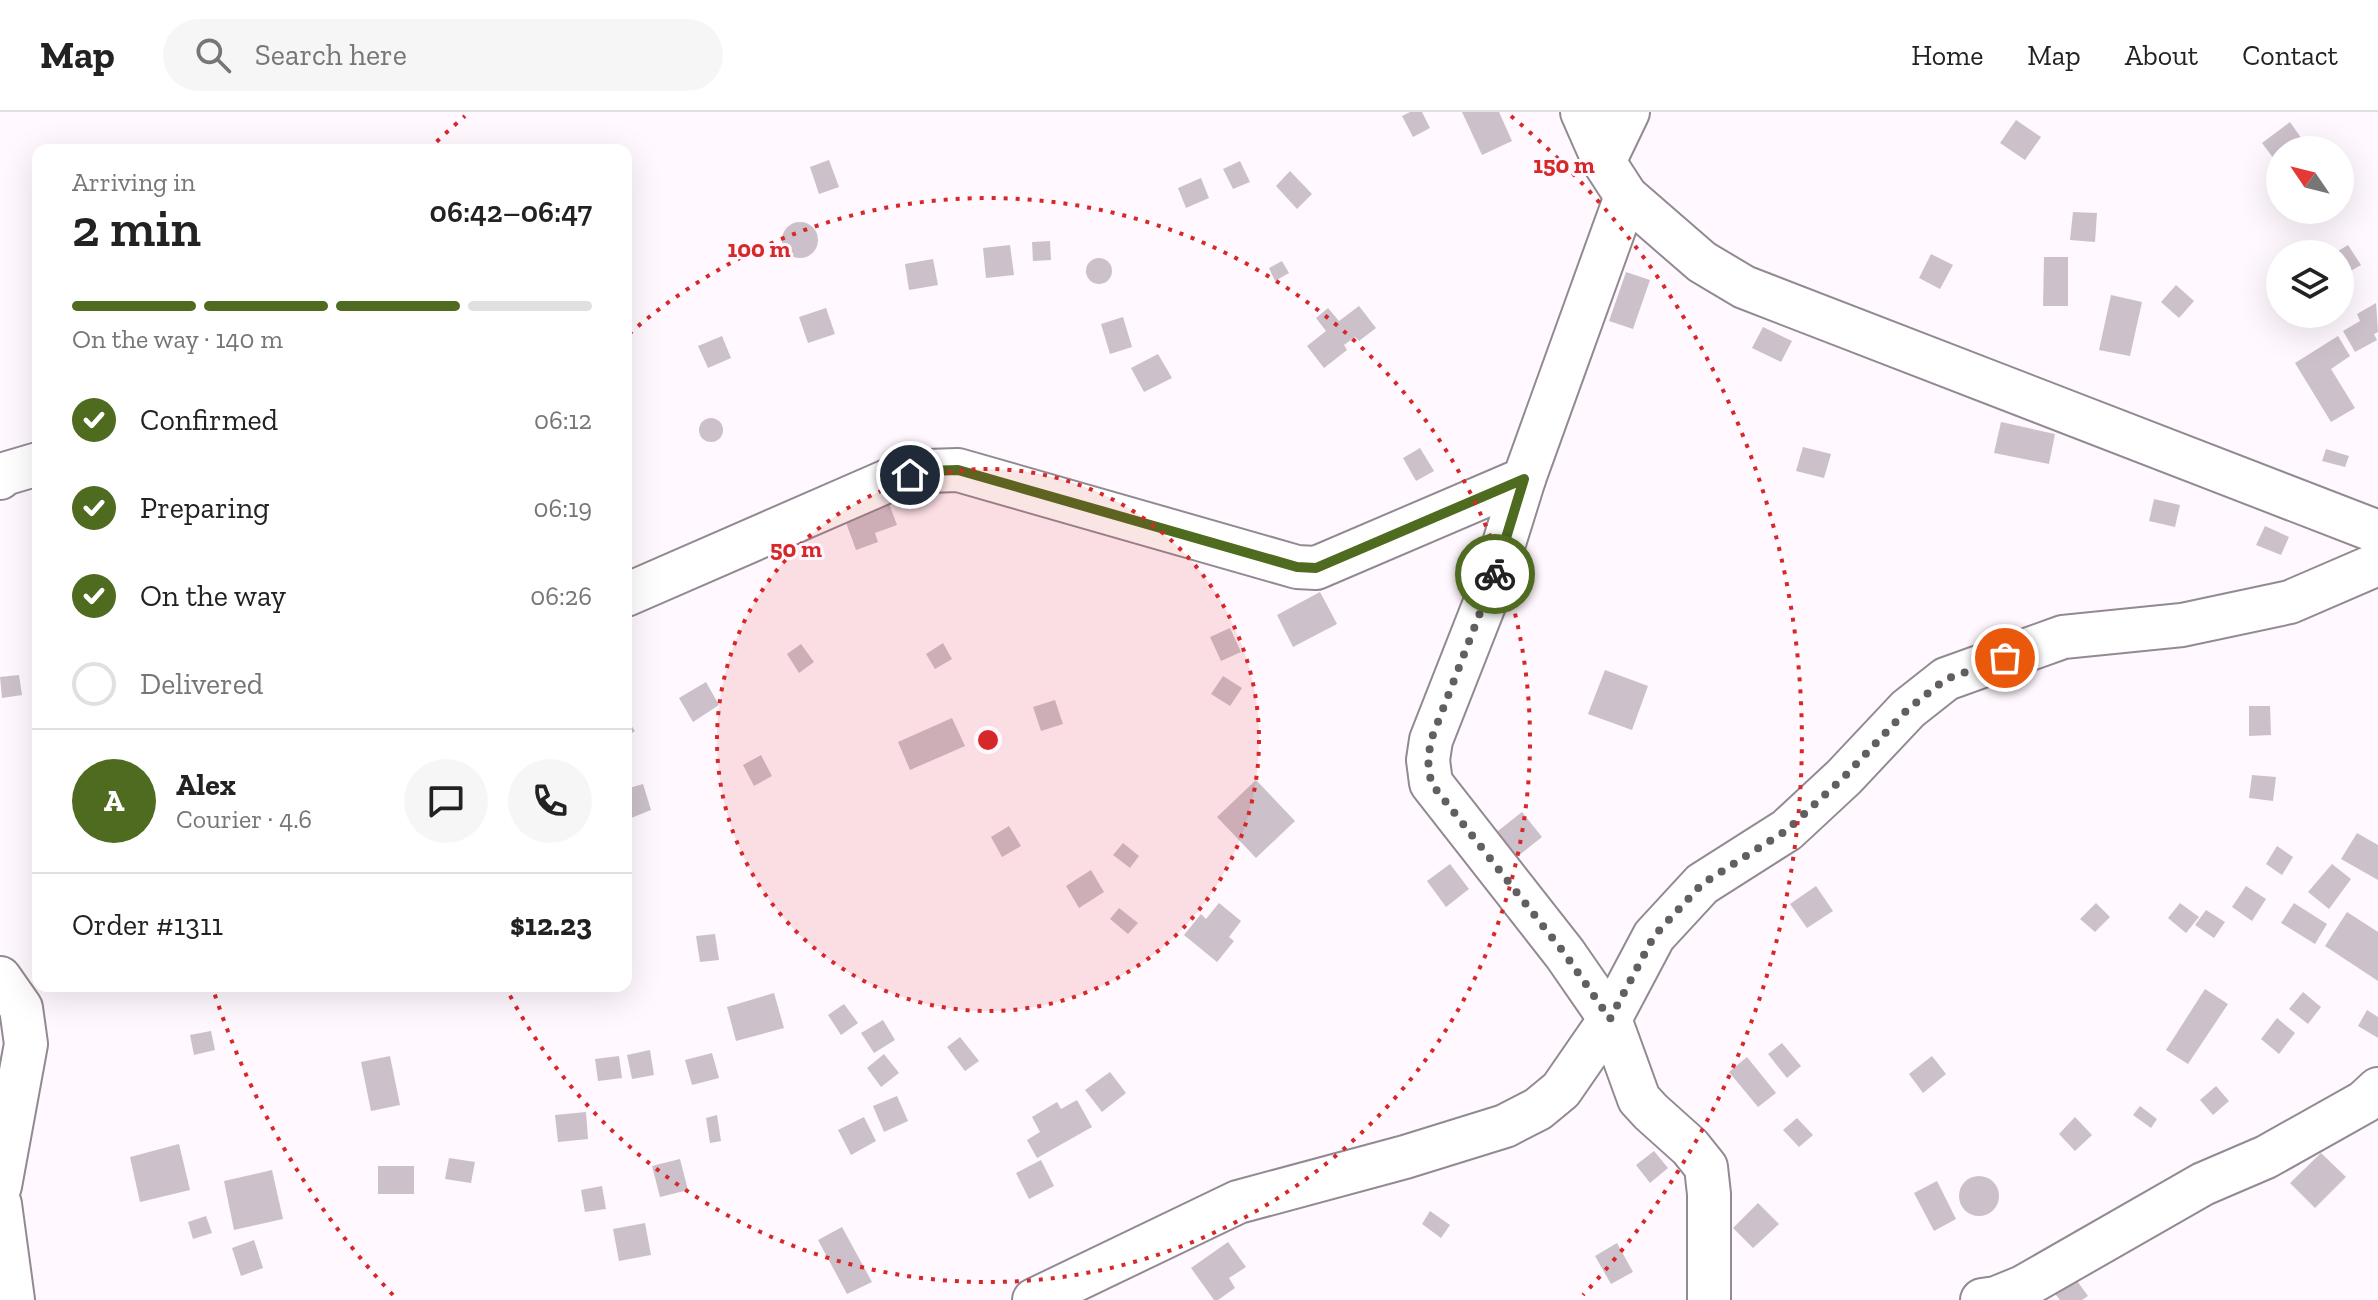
<!DOCTYPE html>
<meta charset="utf-8">
<style>
body{margin:0;font-family:"Zilla Slab",serif;background:#f6f6f6;color:#222;height:100vh;display:flex;flex-direction:column;font-size:30px;white-space:nowrap}
*{box-sizing:border-box;margin:0}
p{font-size:26px;color:#767676}
.icon{flex:none;width:44px;height:44px;fill:none;stroke:currentColor;stroke-width:2;stroke-linecap:round;stroke-linejoin:round}
.map{position:relative;flex:1;overflow:hidden}
.drawer{position:absolute;left:32px;top:32px;width:600px;height:848px;display:flex;flex-direction:column;background:#fff;border-radius:16px;box-shadow:0 8px 32px #0002}
.drawer>*{flex:none}
.needle{width:52px;rotate:305deg}
.controls{position:absolute;left:2266px;top:24px;display:grid;gap:16px}
.controls a{display:grid;place-items:center;width:88px;height:88px;border-radius:50%;background:#fff;box-shadow:0 8px 32px #0002;font-size:40px}
.pin{position:absolute;display:grid;place-items:center;width:68px;height:68px;color:#fff;margin:-34px;border:4px solid #fff;border-radius:50%;box-shadow:0 2px 8px #0007}
.courier{position:absolute;display:grid;place-items:center;width:80px;height:80px;margin:-40px;border:6px solid #4e6b1f;border-radius:50%;background:#fff;color:#222;box-shadow:0 2px 10px #0007}
.summary em{font-style:normal;font-weight:600}
.summary div{display:flex;flex-direction:column-reverse}
.summary{display:flex;align-items:center;justify-content:space-between;height:136px;padding:0 40px}
h1{font-size:52px;font-weight:600;line-height:60px}
.bar{display:grid;grid-template-columns:repeat(4,1fr);gap:12px 8px;align-content:center;height:96px;padding:0 40px}
.bar i{height:10px;border-radius:6px;background:#e0e0e0}
.bar .selected{background:#4e6b1f}
.bar p{grid-column:span 4}
.line{display:flex;align-items:center;gap:20px;padding:0 40px;border-top:2px solid #e0e0e0}
.line div{flex:1}
.round{display:grid;place-items:center;flex:none;width:84px;height:84px;border-radius:42px;background:#f6f6f6}
ol{padding:0 40px;list-style:none}
li{display:flex;align-items:center;gap:24px;height:88px}
li p{margin-inline-start:auto}
li .icon{padding:8px;border-radius:50%;background:#4e6b1f;color:#fff;stroke-width:4}
li:last-child{color:#767676}
li i{width:44px;height:44px;border:4px solid #e0e0e0;border-radius:50%}
header{display:flex;align-items:center;gap:48px;box-sizing:border-box;height:112px;padding:0 40px;background:#fff;border-bottom:2px solid #e0e0e0}
header strong{font-size:38px}
nav{display:flex;gap:44px;margin-inline-start:auto;font-size:28px}
.search{width:560px;height:72px;background:#f6f6f6;display:flex;align-items:center;gap:20px;box-sizing:border-box;padding:0 28px;border-radius:44px;color:#767676;font-size:30px}
.map>svg:first-child{display:block}
</style>
<header>
<strong>Map</strong>
<div class="search"><svg class="icon" aria-label="search" viewBox="0 0 24 24"><circle cx="10" cy="10" r="6"/><path d="M15 15l6 6"/></svg>Search here</div>
<nav><a>Home</a><a>Map</a><a>About</a><a>Contact</a></nav>
</header>
<div class="map">
<svg width="2378" height="1188" viewBox="0 0 2378 1188">
<rect width="100%" height="100%" fill="#fff8fe"/>
<g fill="#ccc1ca">
<polygon points="1410,0 1422,0 1430,16 1413,25 1402,4"/>
<polygon points="1462,0 1499,0 1512,29 1482,43"/>
<polygon points="2016,8 2041,25 2025,48 2000,31"/>
<polygon points="2290,10 2304,30 2293,38 2280,38 2280,48 2277,51 2262,31"/>
<polygon points="829,48 839,75 819,82 810,55"/>
<polygon points="1240,49 1250,70 1233,77 1223,57"/>
<polygon points="1290,59 1312,82 1297,97 1276,74"/>
<polygon points="1201,66 1209,86 1186,96 1178,76"/>
<polygon points="2073,100 2097,101 2095,130 2070,128"/>
<circle cx="800" cy="128" r="18"/>
<polygon points="1050,129 1051,148 1033,149 1032,130"/>
<polygon points="1010,133 1014,163 986,166 983,136"/>
<polygon points="2348,133 2361,153 2342,164 2340,161 2340,142 2333,142"/>
<polygon points="1931,142 1953,153 1940,177 1919,166"/>
<polygon points="2044,145 2068,145 2068,194 2043,194"/>
<circle cx="1099" cy="159" r="13"/>
<polygon points="933,147 938,173 909,178 905,152"/>
<polygon points="1282,149 1289,161 1275,169 1269,156"/>
<polygon points="1626,160 1650,168 1633,217 1609,209"/>
<polygon points="2176,173 2194,189 2179,206 2161,190"/>
<polygon points="2111,183 2142,190 2130,244 2099,238"/>
<polygon points="2376,191 2378,220 2374,222 2377,228 2355,240 2343,219 2360,209 2357,202"/>
<polygon points="1359,194 1376,216 1359,229 1355,225 1344,233 1347,238 1324,256 1307,234 1326,219 1316,206 1328,196 1339,209"/>
<polygon points="826,196 835,222 808,231 799,205"/>
<polygon points="1123,205 1132,235 1110,242 1101,212"/>
<polygon points="1763,215 1792,229 1781,250 1752,236"/>
<polygon points="722,224 731,246 708,256 698,234"/>
<polygon points="2338,224 2350,244 2331,257 2355,296 2331,310 2295,251"/>
<polygon points="1158,242 1172,266 1144,280 1131,256"/>
<circle cx="711" cy="318" r="12"/>
<polygon points="2001,310 2055,322 2049,352 1994,341"/>
<polygon points="1803,335 1831,342 1824,366 1796,359"/>
<polygon points="1420,336 1434,359 1416,369 1403,346"/>
<polygon points="2326,337 2349,344 2345,355 2322,349"/>
<polygon points="2154,387 2180,393 2175,415 2149,409"/>
<polygon points="888,389 897,413 875,421 878,430 856,438 844,405"/>
<polygon points="2265,414 2289,425 2281,443 2256,433"/>
<polygon points="1320,480 1337,512 1293,535 1277,503"/>
<polygon points="1230,516 1241,540 1221,549 1210,525"/>
<polygon points="943,531 952,547 935,557 926,542"/>
<polygon points="801,532 814,550 799,561 787,542"/>
<polygon points="1605,558 1648,574 1632,618 1588,602"/>
<polygon points="19,563 22,583 2,586 0,565"/>
<polygon points="1223,564 1242,576 1230,594 1211,582"/>
<polygon points="706,570 719,593 693,610 679,586"/>
<polygon points="1055,588 1063,612 1041,619 1033,595"/>
<polygon points="2249,594 2270,594 2271,623 2249,624"/>
<polygon points="626,606 635,619 626,625"/>
<polygon points="952,606 965,634 910,658 898,630"/>
<polygon points="761,643 772,664 754,674 743,653"/>
<polygon points="2252,663 2276,665 2273,689 2249,686"/>
<polygon points="1256,668 1295,709 1256,746 1217,705"/>
<polygon points="643,672 651,698 631,706 626,693 626,677"/>
<polygon points="1522,700 1542,725 1508,752 1489,726"/>
<polygon points="1009,714 1021,734 1002,745 991,725"/>
<polygon points="2357,721 2378,733 2378,768 2341,747"/>
<polygon points="1123,731 1139,744 1130,756 1113,743"/>
<polygon points="2277,734 2293,745 2282,763 2266,752"/>
<polygon points="1450,752 1469,777 1446,795 1427,769"/>
<polygon points="2332,752 2351,767 2329,797 2308,780"/>
<polygon points="1091,758 1104,780 1079,796 1066,774"/>
<polygon points="1816,774 1833,799 1807,816 1790,792"/>
<polygon points="2246,774 2266,787 2252,809 2232,795"/>
<polygon points="1219,791 1241,809 1229,825 1234,829 1217,850 1184,823 1201,802 1206,807"/>
<polygon points="2096,791 2110,805 2095,820 2080,807"/>
<polygon points="2180,791 2199,805 2186,821 2168,806"/>
<polygon points="2294,791 2327,812 2315,832 2281,811"/>
<polygon points="1119,796 1138,811 1128,822 1110,807"/>
<polygon points="2206,798 2225,810 2214,826 2195,813"/>
<polygon points="2347,800 2378,820 2378,869 2325,834"/>
<polygon points="715,822 719,848 700,850 696,824"/>
<polygon points="2205,877 2228,892 2188,952 2166,938"/>
<polygon points="2303,880 2321,895 2308,912 2289,897"/>
<polygon points="774,881 784,916 736,929 727,895"/>
<polygon points="844,892 858,911 841,923 828,903"/>
<polygon points="2367,898 2378,905 2378,926 2358,914"/>
<polygon points="2277,906 2295,921 2279,942 2261,927"/>
<polygon points="883,908 895,928 874,941 861,921"/>
<polygon points="211,919 215,938 194,943 190,923"/>
<polygon points="960,925 979,949 965,959 947,935"/>
<polygon points="1782,931 1801,954 1787,966 1768,942"/>
<polygon points="650,938 654,963 632,967 627,943"/>
<polygon points="712,941 719,966 692,973 685,948"/>
<polygon points="884,942 899,961 881,975 867,956"/>
<polygon points="390,944 400,993 371,999 361,950"/>
<polygon points="619,944 622,966 598,969 595,947"/>
<polygon points="1932,944 1946,962 1923,981 1909,962"/>
<polygon points="1747,945 1776,981 1758,995 1729,960"/>
<polygon points="1110,960 1126,981 1102,1000 1085,978"/>
<polygon points="2216,974 2229,989 2213,1003 2200,988"/>
<polygon points="897,984 908,1009 884,1020 873,994"/>
<polygon points="1077,988 1092,1015 1037,1046 1027,1028 1040,1020 1032,1005 1057,990 1061,997"/>
<polygon points="2140,994 2157,1007 2151,1016 2133,1003"/>
<polygon points="586,1000 588,1027 558,1030 555,1003"/>
<polygon points="717,1003 721,1029 710,1031 706,1006"/>
<polygon points="864,1005 876,1029 851,1043 838,1018"/>
<polygon points="2075,1005 2092,1023 2075,1039 2059,1022"/>
<polygon points="1797,1006 1813,1023 1799,1035 1783,1018"/>
<polygon points="179,1032 190,1078 140,1090 130,1045"/>
<polygon points="1654,1039 1668,1056 1650,1071 1636,1053"/>
<polygon points="2321,1041 2346,1065 2315,1096 2290,1071"/>
<polygon points="449,1046 475,1050 471,1071 445,1067"/>
<polygon points="680,1047 688,1078 660,1085 652,1054"/>
<polygon points="1041,1048 1054,1074 1029,1087 1016,1061"/>
<rect x="378" y="1054" width="36" height="28"/>
<polygon points="272,1058 283,1107 234,1118 224,1069"/>
<circle cx="1979" cy="1084" r="20"/>
<polygon points="1937,1069 1956,1107 1934,1119 1914,1081"/>
<polygon points="602,1074 606,1097 585,1100 581,1078"/>
<polygon points="1758,1091 1779,1112 1753,1136 1733,1116"/>
<polygon points="1430,1099 1450,1113 1441,1126 1422,1112"/>
<polygon points="206,1104 212,1121 193,1127 188,1110"/>
<polygon points="645,1111 651,1143 619,1149 613,1117"/>
<polygon points="842,1115 872,1170 847,1182 818,1128"/>
<polygon points="254,1128 263,1156 241,1164 232,1136"/>
<polygon points="1228,1130 1246,1155 1229,1166 1235,1176 1218,1188 1214,1188 1191,1156"/>
<polygon points="1617,1131 1633,1160 1611,1172 1595,1144"/>
<polygon points="2072,1162 2088,1184 2082,1188 2060,1188 2052,1178"/>
</g>
<g fill="none" stroke-linecap="round" stroke-linejoin="round">
<g stroke="#938992" stroke-width="46">
<g id="minor">
<polyline points="1582,0 1604,50 1626,84 1702,150 1744,175 2378,420"/>
<polyline points="1604,50 1628,0"/>
<polyline points="0,366 4,362 38,352"/>
<polyline points="1524,367 1488,483 1431,628 1428,648 1431,671 1565,842 1610,907 1639,987 1651,1000 1690,1035 1706,1055 1709,1082 1709,1188"/>
<polyline points="626,483 892,367 927,359 958,358 1297,455 1316,456 1524,367 1626,84"/>
<polyline points="0,866 21,896 26,932 0,1074"/>
<polyline points="0,1092 13,1188"/>
<polyline points="1034,1188 1238,1090 1405,1045 1505,1014 1538,997 1561,978 1610,907 1654,824 1702,772 1787,718 1844,665 1908,597 1946,567 2063,525 2182,513 2290,490 2378,452"/>
<polyline points="1982,1188 1996,1186 2023,1175 2203,1072 2266,1045 2364,990 2378,977"/>
</g>
</g>
<use href="#minor" stroke="#fff" stroke-width="42"/>
</g>
<g fill="none" stroke-linecap="round" stroke-linejoin="round">
<polyline stroke="#625e62" stroke-width="8" stroke-dasharray="0 14.4" points="1495,462 1431,628 1428,648 1431,671 1565,842 1610,907 1654,824 1702,772 1787,718 1844,665 1908,597 1946,567 2005,546"/>
<polyline stroke="#4e6b1f" stroke-width="10" points="910,363 927,359 958,358 1297,455 1316,456 1524,367 1495,462"/>
</g>
<circle cx="988" cy="628" r="271" fill="#d62828" fill-opacity=".12"/>
<g fill="none" stroke="#d62828" stroke-width="4" stroke-dasharray="4 8">
<circle cx="988" cy="628" r="271"/>
<path d="M629 222A542 542 0 1 1 505 874"/>
<path d="M393 1183A814 814 0 0 1 214 880M428 38A814 814 0 0 1 465 4M1511 4A814 814 0 0 1 1583 1183"/>
</g>
<circle cx="988" cy="628" r="12" fill="#d62828" stroke="#fff8fe" stroke-width="4"/>
<g font-size="24" text-anchor="middle" font-weight="bold" fill="#d62828" stroke="#fff8fe" stroke-width="6" stroke-linejoin="round" paint-order="stroke">
<text x="1564" y="61">150 m</text>
<text x="759" y="145">100 m</text>
<text x="796" y="445">50 m</text>
</g>
</svg>
<div class="controls">
<a><svg class="needle" viewBox="-14 -14 28 28"><path d="M0-13l5 13h-10z" fill="#e53935"/><path d="M0 13l5-13h-10z" fill="#767676"/></svg></a>
<a><svg class="icon" aria-label="layers" viewBox="0 0 24 24"><path d="M12 4l9 5-9 5-9-5zM3 14l9 5 9-5"/></svg></a>
</div>
<div class="pin" style="left:2005px;top:546px;background:#ea580c"><svg class="icon" aria-label="bag" viewBox="0 0 24 24"><path d="M5 8h14l-1 12H6zM9 8a3 3 0 0 1 6 0"/></svg></div>
<div class="pin" style="left:910px;top:363px;background:#1f2937"><svg class="icon" aria-label="home" viewBox="0 0 24 24"><path d="M3 11l9-7 9 7M6 9v11h12V9"/></svg></div>
<div class="courier" style="left:1495px;top:462px"><svg class="icon" aria-label="bike" viewBox="0 0 24 24"><circle cx="6" cy="16" r="4"/><circle cx="18" cy="16" r="4"/><path d="M6 16l4-8h5l3 8M10 8l3 8H6M13 5h3"/></svg></div>
<section class="drawer">
<div class="summary"><div><h1>2 min</h1><p>Arriving in</p></div><em>06:42–06:47</em></div>
<div class="bar"><i class="selected"></i><i class="selected"></i><i class="selected"></i><i></i><p>On the way · 140 m</p></div>
<ol>
<li><svg class="icon" aria-label="check" viewBox="0 0 24 24"><path d="M5 12l5 5 9-10"/></svg>Confirmed<p>06:12</p></li>
<li><svg class="icon" aria-label="check" viewBox="0 0 24 24"><path d="M5 12l5 5 9-10"/></svg>Preparing<p>06:19</p></li>
<li><svg class="icon" aria-label="check" viewBox="0 0 24 24"><path d="M5 12l5 5 9-10"/></svg>On the way<p>06:26</p></li>
<li><i></i>Delivered</li>
</ol>
<div class="line" style="height:144px"><b class="round" style="background:#4e6b1f;color:#fff">A</b><div><b>Alex</b><p>Courier · 4.6</p></div><a class="round"><svg class="icon" aria-label="chat" viewBox="0 0 24 24"><path d="M4 5h16v11H9l-5 4z"/></svg></a><a class="round"><svg class="icon" aria-label="phone" viewBox="0 0 24 24"><path d="M5 4h4l2 5-3 2q2 4 5 5l2-3 5 2v4C11 20 4 13 5 4z"/></svg></a></div>
<div class="line" style="height:104px"><div>Order #1311</div><b>$12.23</b></div>
</section>
</div>
